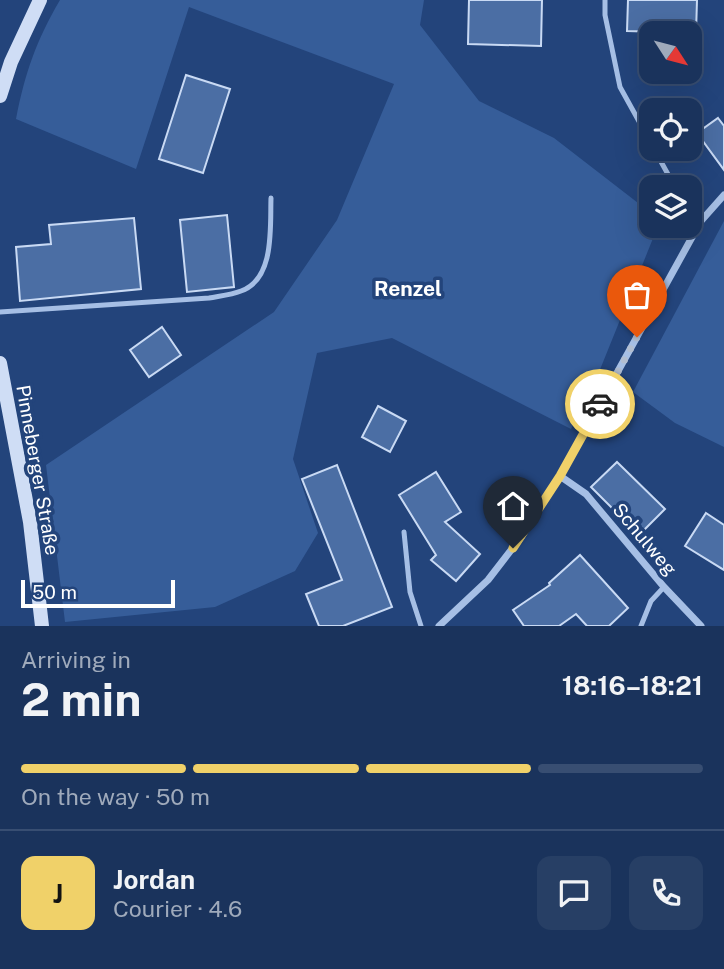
<!DOCTYPE html>
<meta charset="utf-8">
<style>
body{margin:0;font-family:"Public Sans",sans-serif;background:#273f65;color:#f1f3f6;height:100vh;display:flex;flex-direction:column;font-size:26px;white-space:nowrap}
*{box-sizing:border-box;margin:0}
p{font-size:23px;color:#9faabb}
.icon{flex:none;width:38px;height:38px;fill:none;stroke:currentColor;stroke-width:2;stroke-linecap:round;stroke-linejoin:round}
.map{position:relative;height:626px;overflow:hidden}
.side{display:flex;flex-direction:column;background:#1a335c;flex:1}
.side>*{flex:none}
.needle{width:46px;rotate:126deg}
.fabs{position:absolute;left:639px;top:21px;display:grid;gap:14px}
.fabs a{display:grid;place-items:center;width:63px;height:63px;border-radius:14px;background:#1a335c;box-shadow:0 7px 28px #0002,0 0 0 2px #384e72;font-size:35px}
.scale{position:absolute;left:21px;bottom:18px;width:154px;box-sizing:border-box;padding-left:7px;border:4px solid #fff;border-top:0;font-size:19px;line-height:24px;white-space:nowrap;color:#fff;-webkit-text-stroke:5px #23447b;paint-order:stroke}
.pin{position:absolute;display:grid;place-items:center;width:60px;height:60px;color:#fff;margin:-72px -30px;border-radius:50% 50% 50% 0;rotate:-45deg;box-shadow:0 0 7px #0007}
.pin .icon{rotate:45deg}
.courier{position:absolute;display:grid;place-items:center;width:70px;height:70px;margin:-35px;border:5px solid #f0d169;border-radius:50%;background:#fff;color:#222;box-shadow:0 2px 9px #0007}
.summary em{font-style:normal;font-weight:700}
.summary div{display:flex;flex-direction:column-reverse}
.summary{display:flex;align-items:center;justify-content:space-between;height:119px;padding:0 21px}
h1{font-size:46px;font-weight:700;line-height:52px}
.bar{display:grid;grid-template-columns:repeat(4,1fr);gap:10px 7px;align-content:center;height:84px;padding:0 21px}
.bar i{height:9px;border-radius:5px;background:#384e72}
.bar .active{background:#f0d169}
.bar p{grid-column:span 4}
.line{display:flex;align-items:center;gap:18px;padding:0 21px;border-top:2px solid #384e72}
.line div{flex:1}
.round{display:grid;place-items:center;flex:none;width:74px;height:74px;border-radius:14px;background:#273f65}
.map>svg:first-child{display:block}
</style>
<div class="map">
<svg width="724" height="626" viewBox="0 0 724 626">
<rect width="100%" height="100%" fill="#23447b"/>
<g fill="#365d99">
<path d="M60,0h364l-4,25 59,76 75,37 97,75v13h7l-61,151 -26,52 -179,-91 -75,15 -24,106 25,74 -23,38 -80,36 -150,15 -19,-157 228,-153 63,-92 57,-136 -205,-77 -53,162 -120,-50c9,-46 20,-78 44,-119z"/>
<polygon points="724,221 724,447 675,423 633,392"/>
</g>
<g fill="#4b6ea4" stroke="#c9daf4" stroke-width="2">
<polygon points="469,0 542,0 541,46 468,44"/>
<polygon points="628,0 697,0 696,33 627,31"/>
<polygon points="186,75 230,89 203,173 159,159"/>
<polygon points="718,118 724,126 724,170 697,133"/>
<polygon points="227,215 234,287 187,292 180,220"/>
<polygon points="134,218 141,289 20,301 16,247 51,244 49,225"/>
<polygon points="162,327 181,355 149,377 130,350"/>
<polygon points="378,406 406,421 390,452 362,437"/>
<polygon points="617,462 665,509 639,535 591,487"/>
<polygon points="337,465 392,607 343,626 319,626 306,594 342,580 302,479"/>
<polygon points="436,472 461,512 445,522 480,554 456,581 431,560 436,555 399,495"/>
<polygon points="706,513 724,525 724,570 685,546"/>
<polygon points="580,555 628,608 609,626 587,626 576,614 559,626 524,626 513,610 550,585 549,583"/>
</g>
<g fill="none" stroke-linecap="round" stroke-linejoin="round">
<g stroke="#a6bfe5" stroke-width="5">
<polyline points="605,0 605,15 620,87 651,143"/>
<polyline points="654,149 675,187"/>
<polyline points="690,207 701,221"/>
<path d="M0,312l209,-14c10,-2 22,-3 32,-7 34,-12 29,-64 30,-93"/>
<polyline points="404,532 410,592 421,626"/>
<polyline points="641,626 651,601 664,587"/>
</g>
<g stroke="#a6bfe5" stroke-width="7">
<polyline points="560,476 586,494 664,587 701,626"/>
<polyline points="439,626 488,580 522,536 560,476 701,221 724,195"/>
</g>
<g stroke="#cfddf5" stroke-width="14">
<polyline points="0,96 11,62 40,0"/>
<polyline points="0,363 30,522 42,626"/>
</g>
</g>
<g fill="none" stroke-linecap="round" stroke-linejoin="round">
<polyline stroke="#b2bed1" stroke-width="7" stroke-dasharray="0 12.6" points="600,404 637,337"/>
<polyline stroke="#f0d169" stroke-width="9" points="513,548 560,476 600,404"/>
</g>
<g text-anchor="middle" stroke-width="7" stroke-linejoin="round" paint-order="stroke">
<g font-size="19" fill="#fff" stroke="#23447b">
<text transform="translate(38 470) rotate(80)" y="7">Pinneberger Straße</text>
<text transform="translate(645 539) rotate(50)" y="7">Schulweg</text>
</g>
<g font-size="21" font-weight="bold" fill="#fff" stroke="#23447b">
<text x="408" y="296">Renzel</text>
</g>
</g>
</svg>
<div class="fabs">
<a><svg class="needle" viewBox="-14 -14 28 28"><path d="M0-13l5 13h-10z" fill="#e53935"/><path d="M0 13l5-13h-10z" fill="#9faabb"/></svg></a>
<a><svg class="icon" aria-label="locate" viewBox="0 0 24 24"><circle cx="12" cy="12" r="6"/><path d="M12 2v4M12 18v4M2 12h4M18 12h4"/></svg></a>
<a><svg class="icon" aria-label="layers" viewBox="0 0 24 24"><path d="M12 4l9 5-9 5-9-5zM3 14l9 5 9-5"/></svg></a>
</div>
<div class="scale">50 m</div>
<div class="pin" style="left:637px;top:337px;background:#ea580c"><svg class="icon" aria-label="bag" viewBox="0 0 24 24"><path d="M5 8h14l-1 12H6zM9 8a3 3 0 0 1 6 0"/></svg></div>
<div class="pin" style="left:513px;top:548px;background:#1f2937"><svg class="icon" aria-label="home" viewBox="0 0 24 24"><path d="M3 11l9-7 9 7M6 9v11h12V9"/></svg></div>
<div class="courier" style="left:600px;top:404px"><svg class="icon" aria-label="car" viewBox="0 0 24 24"><path d="M5 17H2v-5l4-1 3-4h7l3 4 3 1v5h-3M9 17h6M6 11h13"/><circle cx="7" cy="17" r="2"/><circle cx="17" cy="17" r="2"/></svg></div>
</div>
<section class="side">
<div class="summary"><div><h1>2 min</h1><p>Arriving in</p></div><em>18:16–18:21</em></div>
<div class="bar"><i class="active"></i><i class="active"></i><i class="active"></i><i></i><p>On the way · 50 m</p></div>
<div class="line" style="height:126px"><b class="round" style="background:#f0d169;color:#111">J</b><div><b>Jordan</b><p>Courier · 4.6</p></div><a class="round"><svg class="icon" aria-label="chat" viewBox="0 0 24 24"><path d="M4 5h16v11H9l-5 4z"/></svg></a><a class="round"><svg class="icon" aria-label="phone" viewBox="0 0 24 24"><path d="M5 4h4l2 5-3 2q2 4 5 5l2-3 5 2v4C11 20 4 13 5 4z"/></svg></a></div>
</section>
